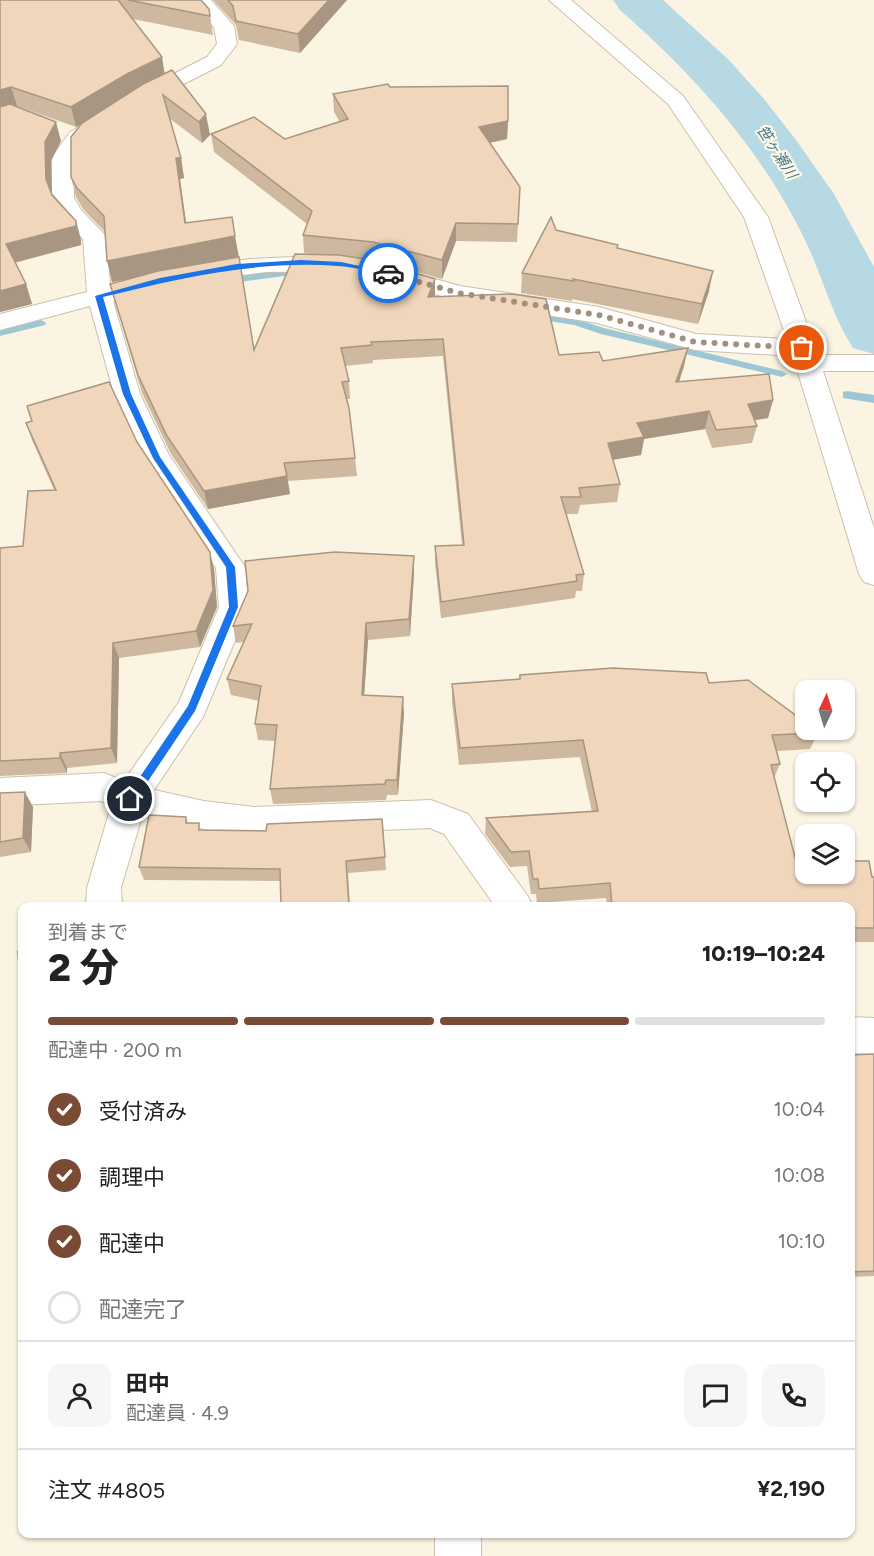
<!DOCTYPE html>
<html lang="ja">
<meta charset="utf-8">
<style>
body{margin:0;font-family:Figtree,"Noto Sans JP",sans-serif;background:#f6f6f6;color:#222;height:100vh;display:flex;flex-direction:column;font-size:22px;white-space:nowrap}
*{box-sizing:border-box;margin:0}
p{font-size:20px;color:#767676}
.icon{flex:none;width:33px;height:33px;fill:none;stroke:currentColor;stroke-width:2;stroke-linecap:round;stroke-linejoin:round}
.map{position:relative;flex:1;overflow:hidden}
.panel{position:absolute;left:18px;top:902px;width:837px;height:636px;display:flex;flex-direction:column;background:#fff;border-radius:12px;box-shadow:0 2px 4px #0004}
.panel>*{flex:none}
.needle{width:39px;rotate:4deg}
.tools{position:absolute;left:795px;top:680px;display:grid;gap:12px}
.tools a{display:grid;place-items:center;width:60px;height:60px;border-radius:12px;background:#fff;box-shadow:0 2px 4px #0004;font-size:30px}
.pin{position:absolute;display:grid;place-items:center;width:51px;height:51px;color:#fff;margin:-26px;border:3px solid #fff;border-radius:50%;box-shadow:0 2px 6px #0007}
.courier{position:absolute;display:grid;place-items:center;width:60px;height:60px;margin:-30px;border:4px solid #1a73e8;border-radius:50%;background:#fff;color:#222;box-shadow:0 2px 8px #0007}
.summary em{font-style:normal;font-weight:800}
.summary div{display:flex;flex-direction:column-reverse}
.summary{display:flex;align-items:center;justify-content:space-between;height:102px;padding:0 30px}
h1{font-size:39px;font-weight:800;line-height:45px}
.bar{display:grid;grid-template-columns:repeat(4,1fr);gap:9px 6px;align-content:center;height:72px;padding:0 30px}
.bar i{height:8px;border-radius:4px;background:#e0e0e0}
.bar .current{background:#794b34}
.bar p{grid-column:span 4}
.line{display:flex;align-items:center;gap:15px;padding:0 30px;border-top:2px solid #e0e0e0}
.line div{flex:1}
.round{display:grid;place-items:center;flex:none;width:63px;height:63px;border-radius:12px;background:#f6f6f6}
ol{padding:0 30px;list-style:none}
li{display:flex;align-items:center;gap:18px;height:66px}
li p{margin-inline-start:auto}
li .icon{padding:6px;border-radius:50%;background:#794b34;color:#fff;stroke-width:4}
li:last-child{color:#767676}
li i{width:33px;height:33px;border:3px solid #e0e0e0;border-radius:50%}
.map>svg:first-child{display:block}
</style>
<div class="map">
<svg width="874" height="1556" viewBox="0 0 874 1556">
<rect width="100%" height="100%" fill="#fbf4e2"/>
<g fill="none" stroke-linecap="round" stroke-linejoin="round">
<g fill="#9ec7d5" fill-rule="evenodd">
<polygon points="292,269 309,274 304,277 292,275 224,284 219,281 224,278"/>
<polygon points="534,313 576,319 604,328 782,371 787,374 782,377 601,334 574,325 530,318 530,314"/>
<polygon points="41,320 46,323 45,325 0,336 0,330"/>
<polygon points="847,391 874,395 874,403 843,398 843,392"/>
</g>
<path fill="#b7d9e4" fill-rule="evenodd" d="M613,0h50l66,60 35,39 32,41 38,54 40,73v87l-21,-6c-21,-32 -31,-73 -48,-108 -44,-91 -110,-164 -185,-230z"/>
<g stroke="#cebfac" stroke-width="2">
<g id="street">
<polygon points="191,0 211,0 234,26 237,44 221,65 146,103 86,142 74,157 74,198 81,210 107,237 110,286 120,283 129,286 132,291 129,296 113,301 140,394 169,455 245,567 249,607 203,717 154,790 204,801 254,807 431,800 468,814 527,895 533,906 495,906 444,834 430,828 254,835 204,829 142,816 121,888 122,906 86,906 87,888 111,806 101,801 0,806 0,778 104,773 124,781 179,702 219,607 216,568 143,458 114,394 90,306 0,330 0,314 87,292 83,239 64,219 52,198 52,157 70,132 132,95 207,57 217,44 214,27"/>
<polygon points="549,0 571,0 683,96 768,217 818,355 874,355 874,371 823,371 874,528 874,585 864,582 859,574 793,356 695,350 597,323 458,301 385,279 381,274 385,269 393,267 460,286 599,307 696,334 787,339 744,217 668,104"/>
<polygon points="318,256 344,259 348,264 344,269 336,271 266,272 197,281 189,279 185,274 189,269 249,259"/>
<polygon points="850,1017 874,1018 874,1054 850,1053"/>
<rect x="435" y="1533" width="46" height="23"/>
</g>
</g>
<use href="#street" fill="#fff" fill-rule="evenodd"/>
</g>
<g fill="#ceb8a0">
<polygon points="0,0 201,0 209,9 213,35 133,19 165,74 210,135 202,143 169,118 181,158 184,178 180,179 186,223 239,257 254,350 321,255 304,253 303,235 307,224 214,152 211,134 285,139 340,122 334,112 333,94 390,87 508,121 507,139 490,143 520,187 517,242 456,241 442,279 374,260 357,258 435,279 435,296 559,355 603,361 684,366 679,382 773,400 768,418 755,420 757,426 752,443 712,448 705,429 644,439 641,455 613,460 620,484 617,502 580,505 578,514 566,514 584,574 582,591 576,591 575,598 441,618 435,563 435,546 462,545 443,356 373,360 373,363 345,366 349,381 350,399 347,399 355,458 357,476 288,481 290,494 208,509 171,454 142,393 110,284 128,279 112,282 105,232 83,209 76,197 71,177 103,110 76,127 17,106 15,106 61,141 51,161 52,193 76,221 81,240 81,245 15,263 26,284 32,304 0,312"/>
<polygon points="213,0 347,0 300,53 239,40 236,25"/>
<polygon points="556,230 617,249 709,291 698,324 572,299 572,301 521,293 522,273"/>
<polygon points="26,423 137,442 214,569 217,607 200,647 119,658 117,763 67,768 67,773 0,776 0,548 23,546 54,490 32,440"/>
<polygon points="414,556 414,573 410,636 368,640 364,695 404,713 398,795 387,795 386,800 273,804 270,789 275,741 258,740 255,724 259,701 231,695 227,679 244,642 236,643 233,626"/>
<polygon points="520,675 709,683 818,733 810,749 777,751 780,764 774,778 796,861 874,877 874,942 850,942 850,906 607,906 606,898 537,903 536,894 531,894 527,866 510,867 485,834 486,818 592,812 580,757 459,765 452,702 452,684 519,679"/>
<polygon points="0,793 33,807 31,852 0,857"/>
<polygon points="186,817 188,823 201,830 266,831 382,819 386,870 348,873 350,906 281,906 280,881 144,880 139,867"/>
<polygon points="874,1054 874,1276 850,1277 850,1055"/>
</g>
<g fill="#a89682">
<polygon points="329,0 347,0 300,53 298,34"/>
<polygon points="162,57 165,76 131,93 76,127 71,107 127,74"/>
<polygon points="11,87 17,106 0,111 0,90"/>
<polygon points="206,114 210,135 202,143 199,122"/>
<polygon points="508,121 507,139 479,145 479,127"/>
<polygon points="56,122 61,141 51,161 52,199 46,179 45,142"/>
<polygon points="176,158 181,158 184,178 180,179 189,244 185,223"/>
<polygon points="76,221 81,240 81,245 12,263 6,244"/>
<polygon points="456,223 456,241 442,279 442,260"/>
<polygon points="235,236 239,257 112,282 107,261"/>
<polygon points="713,271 709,291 698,324 702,304"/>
<polygon points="435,279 435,297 428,297"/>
<polygon points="26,284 32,304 0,312 0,291"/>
<polygon points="688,348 684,366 673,400 676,382"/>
<polygon points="773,400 768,418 743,422 748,404"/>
<polygon points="709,411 705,429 644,439 641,455 605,461 608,443 637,423"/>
<polygon points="287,476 290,494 208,509 204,491"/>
<polygon points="210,552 214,569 217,607 200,647 196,631"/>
<polygon points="414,556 414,573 410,636 409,619"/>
<polygon points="366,623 368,640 363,711 362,695"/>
<polygon points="113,643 119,658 117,763 111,748"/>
<polygon points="403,697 404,713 398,795 397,780"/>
<polygon points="60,753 67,768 67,773 60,758"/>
<polygon points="25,792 33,807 31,852 23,838"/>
</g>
<g fill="#f0d6ba" stroke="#a89682" stroke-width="1.5">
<polygon points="0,0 118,0 162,57 127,74 71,107 11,87 0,90"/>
<polygon points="128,0 201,0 209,9 210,16"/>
<polygon points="228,0 329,0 298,34 236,21 233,6"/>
<polygon points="172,70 206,114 199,122 163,95 181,158 176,158 185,223 232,217 235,236 107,261 104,216 77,188 71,177 71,137 82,123 143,84"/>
<polygon points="388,84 390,87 508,86 508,121 479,127 520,187 518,224 456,223 442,260 373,242 303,235 312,211 211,134 254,117 285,139 348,119 333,94"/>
<polygon points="10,104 56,122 45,142 46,179 52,195 76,221 76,226 6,244 26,284 0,291 0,107"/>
<polygon points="551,217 556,230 618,245 617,248 713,271 702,304 573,279 574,281 522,273"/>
<polygon points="295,254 339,255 371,260 435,279 428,297 512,294 546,299 559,355 599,352 603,361 688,348 676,382 769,374 773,400 748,404 757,426 716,430 709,411 637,423 644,437 608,443 620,484 579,488 581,497 561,497 584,574 576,575 577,581 441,602 435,546 464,545 443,339 371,342 372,345 341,348 349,381 342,382 349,408 355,458 284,463 287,476 204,491 167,436 138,375 110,284 158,271 239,257 254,350"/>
<polygon points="109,382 137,442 210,552 213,590 196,631 113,643 111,748 60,753 60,758 0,761 0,548 23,546 28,491 56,490 26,423 32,421 27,406"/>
<polygon points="335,552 414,556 409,619 366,623 362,695 403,697 397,780 386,780 385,784 270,789 277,725 255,724 261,686 227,679 252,624 233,626 248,591 245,561"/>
<polygon points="613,668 706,673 709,683 748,680 806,723 806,729 813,729 818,733 772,735 780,764 771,765 796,861 806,861 806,873 844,873 844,861 869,861 872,877 874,877 874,928 850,928 850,906 612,906 610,883 539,889 538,879 533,879 529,851 511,852 486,818 598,811 583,740 460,748 452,684 520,679 520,675"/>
<polygon points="25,792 23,838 0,842 0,793"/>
<polygon points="149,815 186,817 186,823 199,823 199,830 266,831 267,824 382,819 385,857 346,861 349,906 281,906 280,869 139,867"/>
<polygon points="22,950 22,1008 18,951"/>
<polygon points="874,1054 874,1271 850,1272 850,1055"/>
</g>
<path fill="#1a73e8" d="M301,260l40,2 51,11 -4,2c-16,-3 -33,-8 -50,-9 -80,-6 -158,12 -235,31l28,97 29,63 75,110 3,40 -43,104 -61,91 -4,1 -5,-4 2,-3 61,-90 41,-99 -3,-40 -73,-109 -30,-64 -28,-98 65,-18 77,-14z"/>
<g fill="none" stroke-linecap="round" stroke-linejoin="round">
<polyline stroke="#a2917f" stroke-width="6" stroke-dasharray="0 10.8" points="388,273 458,293 599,315 695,342 802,348"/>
</g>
<g text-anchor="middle" stroke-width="4.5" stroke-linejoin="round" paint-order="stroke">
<g font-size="15" font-style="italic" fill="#47788c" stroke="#fff8e8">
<text transform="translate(777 152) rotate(57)" y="5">笹ヶ瀬川</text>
</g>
</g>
</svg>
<div class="tools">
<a><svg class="needle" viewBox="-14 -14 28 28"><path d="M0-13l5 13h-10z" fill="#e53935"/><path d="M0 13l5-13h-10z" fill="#767676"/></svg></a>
<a><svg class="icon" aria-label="locate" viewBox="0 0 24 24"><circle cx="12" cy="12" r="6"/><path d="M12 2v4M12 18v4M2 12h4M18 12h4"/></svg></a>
<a><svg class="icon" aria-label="layers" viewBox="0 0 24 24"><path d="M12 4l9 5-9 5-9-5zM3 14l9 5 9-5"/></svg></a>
</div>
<div class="pin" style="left:802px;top:348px;background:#ea580c"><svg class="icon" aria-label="bag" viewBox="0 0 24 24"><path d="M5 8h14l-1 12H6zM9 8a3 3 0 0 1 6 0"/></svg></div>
<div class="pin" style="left:130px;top:799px;background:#1f2937"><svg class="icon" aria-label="home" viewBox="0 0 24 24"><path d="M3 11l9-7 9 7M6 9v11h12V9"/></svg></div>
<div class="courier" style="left:388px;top:273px"><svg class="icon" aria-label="car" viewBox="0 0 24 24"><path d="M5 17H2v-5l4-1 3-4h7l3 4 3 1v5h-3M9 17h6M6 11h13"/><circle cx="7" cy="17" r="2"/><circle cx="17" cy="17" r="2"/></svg></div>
<section class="panel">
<div class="summary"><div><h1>2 分</h1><p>到着まで</p></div><em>10:19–10:24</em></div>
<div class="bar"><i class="current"></i><i class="current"></i><i class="current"></i><i></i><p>配達中 · 200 m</p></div>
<ol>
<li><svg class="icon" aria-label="check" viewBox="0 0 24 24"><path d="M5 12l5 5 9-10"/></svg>受付済み<p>10:04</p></li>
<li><svg class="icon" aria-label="check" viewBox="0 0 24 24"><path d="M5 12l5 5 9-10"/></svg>調理中<p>10:08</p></li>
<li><svg class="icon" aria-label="check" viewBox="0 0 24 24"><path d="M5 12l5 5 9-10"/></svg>配達中<p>10:10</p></li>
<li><i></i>配達完了</li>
</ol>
<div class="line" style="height:108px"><a class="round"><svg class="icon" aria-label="person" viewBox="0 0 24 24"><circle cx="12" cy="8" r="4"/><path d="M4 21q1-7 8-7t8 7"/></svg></a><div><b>田中</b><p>配達員 · 4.9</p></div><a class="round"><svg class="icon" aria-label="chat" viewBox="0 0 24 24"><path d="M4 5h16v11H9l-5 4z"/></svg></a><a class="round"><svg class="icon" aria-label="phone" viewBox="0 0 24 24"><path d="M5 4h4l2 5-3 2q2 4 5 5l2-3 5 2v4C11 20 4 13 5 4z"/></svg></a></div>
<div class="line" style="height:78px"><div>注文 #4805</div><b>¥2,190</b></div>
</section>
</div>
